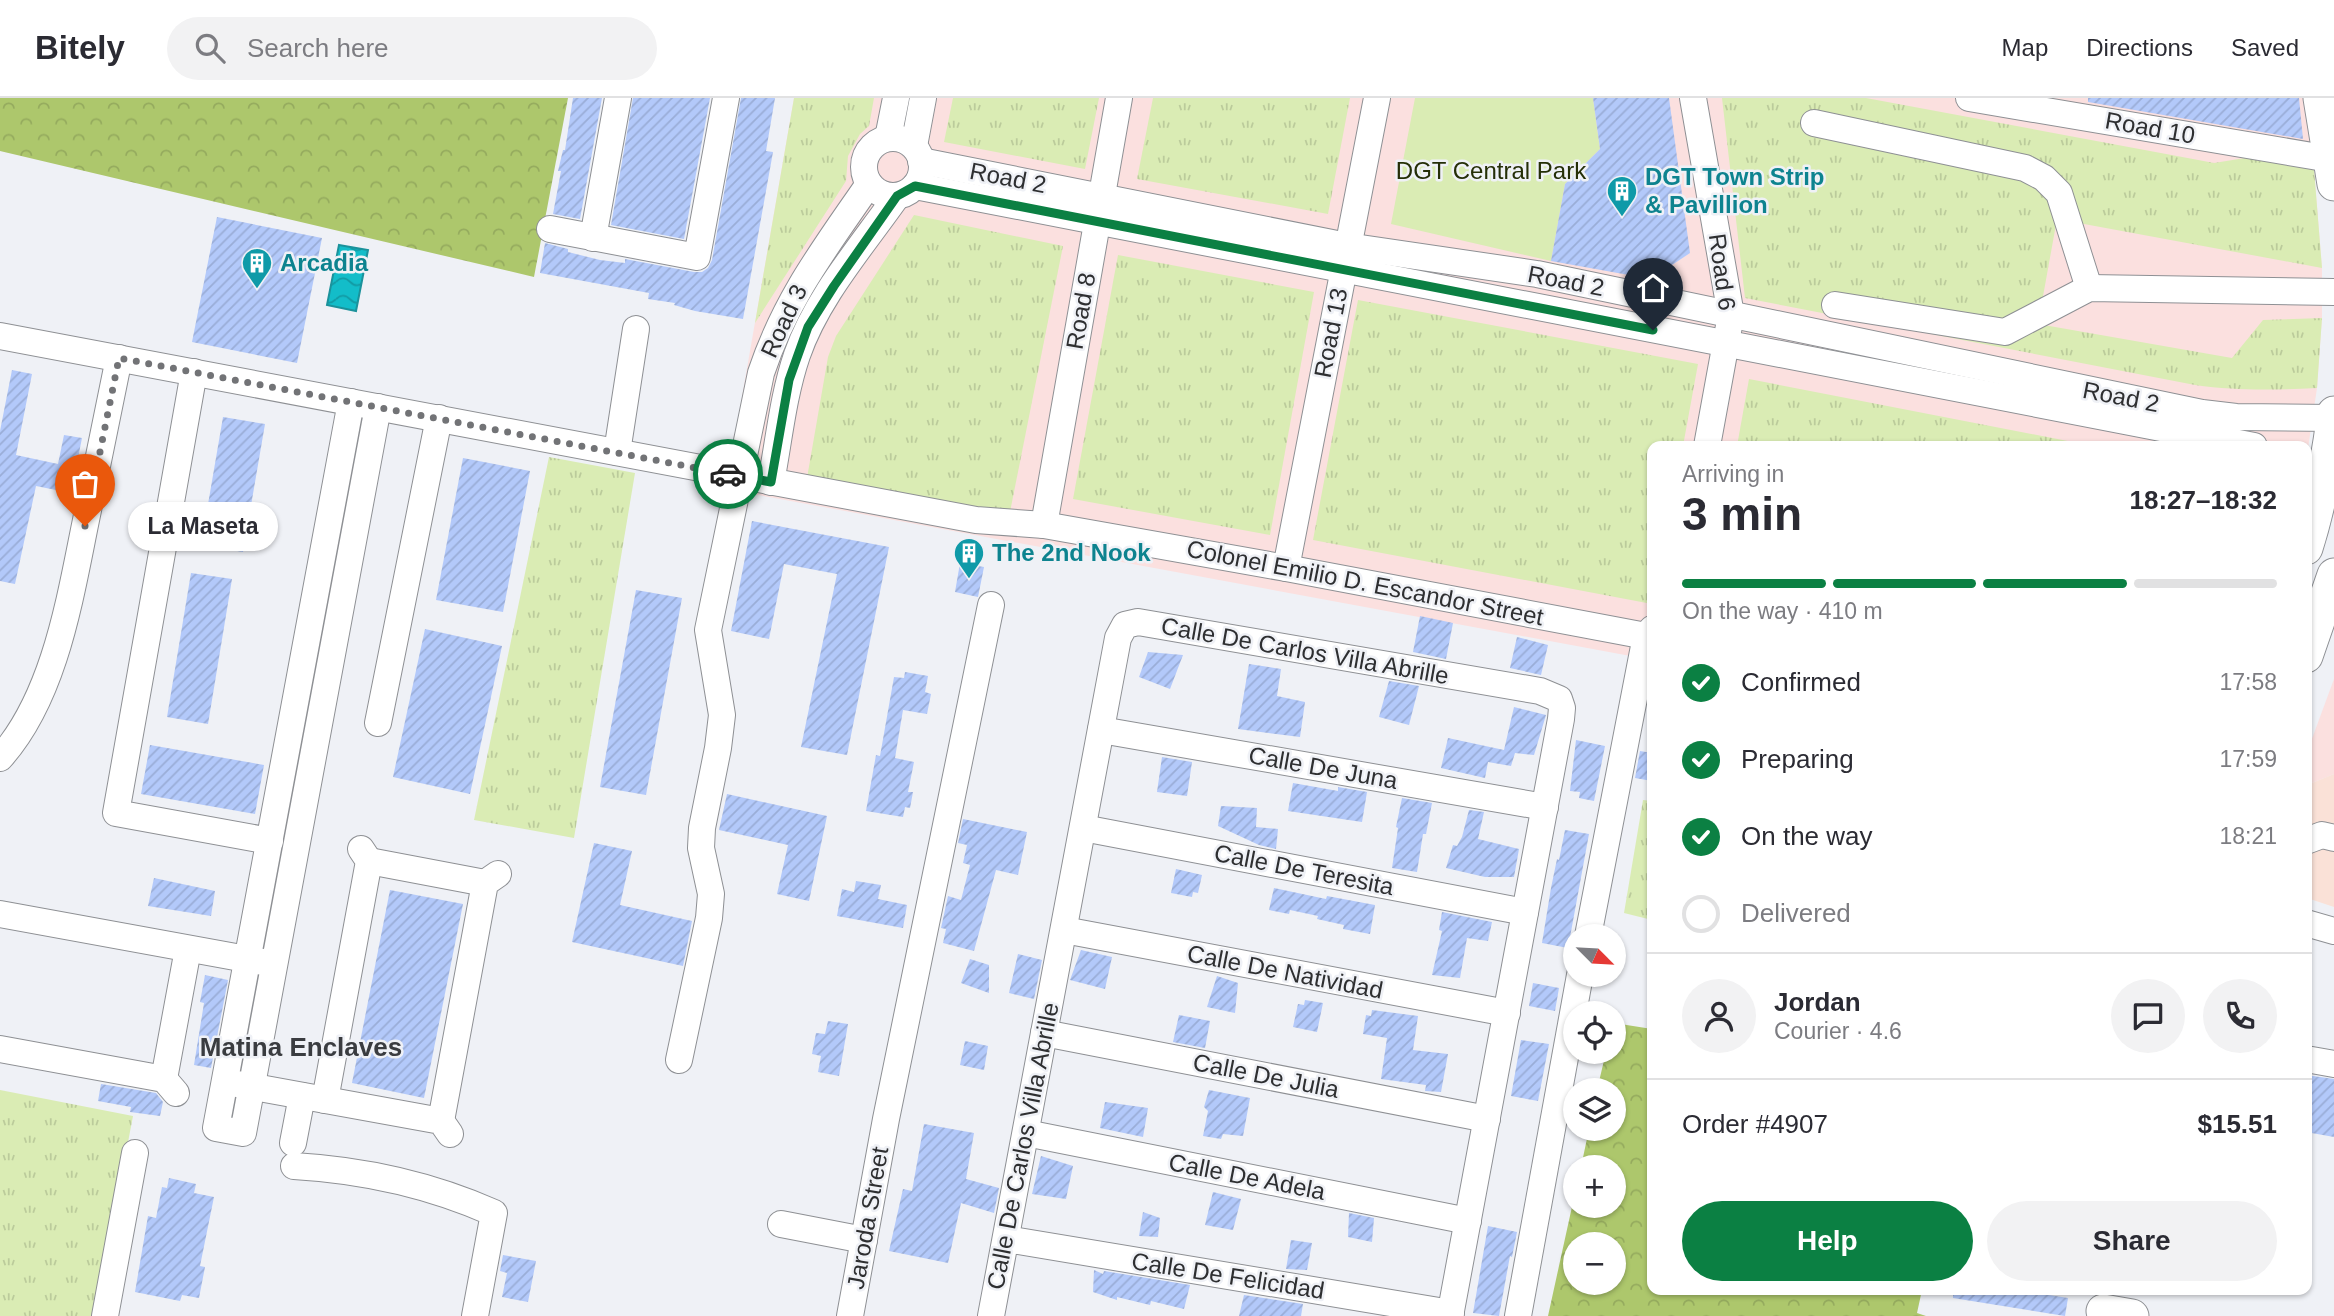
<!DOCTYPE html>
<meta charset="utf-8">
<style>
body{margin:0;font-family:Arial,sans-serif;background:#f2f2f3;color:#2b2b33;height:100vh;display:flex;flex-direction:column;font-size:26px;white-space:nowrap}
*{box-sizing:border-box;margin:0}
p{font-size:23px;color:#7c7c81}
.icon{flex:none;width:38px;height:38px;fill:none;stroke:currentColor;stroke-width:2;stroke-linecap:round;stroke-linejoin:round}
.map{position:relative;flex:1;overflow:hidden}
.sheet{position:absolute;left:1647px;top:343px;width:665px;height:854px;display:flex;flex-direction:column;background:#fff;border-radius:14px;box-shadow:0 2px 5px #0004}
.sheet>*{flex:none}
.needle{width:46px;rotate:114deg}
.tools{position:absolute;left:1563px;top:826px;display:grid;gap:14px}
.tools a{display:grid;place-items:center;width:63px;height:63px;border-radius:50%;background:#fff;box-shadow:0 2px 5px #0004;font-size:35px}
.pin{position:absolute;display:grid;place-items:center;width:60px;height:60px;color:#fff;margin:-72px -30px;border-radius:50% 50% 50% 0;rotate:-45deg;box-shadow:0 0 7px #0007}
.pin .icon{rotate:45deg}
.courier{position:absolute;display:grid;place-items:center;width:70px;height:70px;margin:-35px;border:5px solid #0b8043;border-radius:50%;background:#fff;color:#222;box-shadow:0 2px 9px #0007}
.bubble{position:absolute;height:49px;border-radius:24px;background:#fff;box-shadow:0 2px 5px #0004;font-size:23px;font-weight:700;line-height:49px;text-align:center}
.headline em{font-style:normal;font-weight:700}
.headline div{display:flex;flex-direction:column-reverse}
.headline{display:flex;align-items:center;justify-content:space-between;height:119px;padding:0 35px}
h1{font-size:46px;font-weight:700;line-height:52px}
.bar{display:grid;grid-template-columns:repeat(4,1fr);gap:10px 7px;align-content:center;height:84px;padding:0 35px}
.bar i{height:9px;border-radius:5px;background:#e1e1e2}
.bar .active{background:#0b8043}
.bar p{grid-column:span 4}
.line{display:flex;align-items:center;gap:18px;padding:0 35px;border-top:2px solid #e1e1e2}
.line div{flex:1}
.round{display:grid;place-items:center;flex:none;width:74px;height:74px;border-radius:37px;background:#f2f2f3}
ol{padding:0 35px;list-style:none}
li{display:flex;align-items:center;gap:21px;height:77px}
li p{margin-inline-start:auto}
li .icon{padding:7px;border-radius:50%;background:#0b8043;color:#fff;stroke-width:4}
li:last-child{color:#7c7c81}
li i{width:38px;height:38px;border:4px solid #e1e1e2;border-radius:50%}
.action{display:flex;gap:14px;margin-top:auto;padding:14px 35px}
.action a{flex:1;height:80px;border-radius:42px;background:#0b8043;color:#fff;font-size:28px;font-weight:700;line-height:80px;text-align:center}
.action a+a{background:#f2f2f3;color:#2b2b33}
header{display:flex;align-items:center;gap:42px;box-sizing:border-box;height:98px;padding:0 35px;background:#fff;border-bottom:2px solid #e1e1e2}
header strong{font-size:33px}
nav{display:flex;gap:38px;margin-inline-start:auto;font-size:24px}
.search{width:490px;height:63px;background:#f2f2f3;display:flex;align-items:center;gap:18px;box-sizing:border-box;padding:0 24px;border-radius:38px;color:#7c7c81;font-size:26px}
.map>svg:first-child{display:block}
</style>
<header>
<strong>Bitely</strong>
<div class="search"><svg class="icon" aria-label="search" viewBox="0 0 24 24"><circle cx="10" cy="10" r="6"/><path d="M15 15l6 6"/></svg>Search here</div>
<nav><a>Map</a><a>Directions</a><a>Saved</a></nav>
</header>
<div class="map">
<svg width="2334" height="1218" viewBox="0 0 2334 1218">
<defs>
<pattern id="grass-tufts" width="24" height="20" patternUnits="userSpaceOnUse" patternTransform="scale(1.75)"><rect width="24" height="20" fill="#daecb4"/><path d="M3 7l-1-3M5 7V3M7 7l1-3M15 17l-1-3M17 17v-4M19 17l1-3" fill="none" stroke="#bbcb9b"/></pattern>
<pattern id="forest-crowns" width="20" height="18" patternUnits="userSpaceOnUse" patternTransform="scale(1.75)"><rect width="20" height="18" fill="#adc76c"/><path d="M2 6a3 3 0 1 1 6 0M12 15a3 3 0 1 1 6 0" fill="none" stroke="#95ab5e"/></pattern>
<pattern id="water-waves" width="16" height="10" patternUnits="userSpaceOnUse" patternTransform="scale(1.75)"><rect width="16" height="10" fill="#13bdc9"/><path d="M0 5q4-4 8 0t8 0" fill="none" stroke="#129aa4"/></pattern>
<pattern id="building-hatch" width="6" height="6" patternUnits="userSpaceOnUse" patternTransform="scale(1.75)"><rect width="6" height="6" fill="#b3c9fa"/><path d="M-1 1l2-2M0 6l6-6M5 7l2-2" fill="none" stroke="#9aadd7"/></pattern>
</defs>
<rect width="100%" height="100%" fill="#eff1f6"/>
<g fill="#fbe0df">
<polygon points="794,0 2304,0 2314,71 2322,170 2322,220 2317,290 2307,357 2306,348 1652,348 1652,562 726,391"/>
<polygon points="2334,581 2334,676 2307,687 2306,657"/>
</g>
<polygon fill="#fae1d7" points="2334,676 2334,809 2307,800 2307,687"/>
<g fill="url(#grass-tufts)">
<polygon points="794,0 874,0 869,28 860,36 848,58 846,83 755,225"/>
<polygon points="953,0 1099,0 1085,71 944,44"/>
<polygon points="1153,0 1350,0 1328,116 1137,81"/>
<path d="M1722,0h144l327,61 21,4 31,-5 15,1 54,10 8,99 -265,-49 -19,105 194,34 31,-38 59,-2 -5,70c-43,2 -79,3 -122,-3l-450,-87z"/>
<polygon points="914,117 1063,148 1010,414 807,380 828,259 836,238"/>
<polygon points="1118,157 1314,194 1270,437 1073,401"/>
<polygon points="1358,202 1698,266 1683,348 1652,348 1652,506 1313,442"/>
<polygon points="1749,281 2093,348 1737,348"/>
<polygon points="549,359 635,375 574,740 474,722"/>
<polygon points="1643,702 1652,703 1652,822 1624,815"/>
<polygon points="0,992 133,1018 95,1218 0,1218"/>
</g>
<g fill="url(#forest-crowns)" fill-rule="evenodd">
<polygon points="0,0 568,0 534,179 0,53"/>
<path d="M1614,925l38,6v261h270l-5,23 9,3h-378l27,-123v13h39v-39h-33l8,-38h25v-39h-17l9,-38h8zM1575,1146h39v39h-39z"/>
</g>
<polygon fill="#daecb4" points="1415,0 1593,0 1600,51 1565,86 1551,163 1391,126"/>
<polygon fill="url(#water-waves)" stroke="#1b929b" stroke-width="2" points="339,147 368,152 356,213 327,207"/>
<g fill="url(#building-hatch)">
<polygon points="573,0 602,0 580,121 553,116 561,73 558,73 563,52 565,52"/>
<polygon points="633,0 710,0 684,141 611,127"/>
<polygon points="741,0 775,0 766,53 773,54 743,221 695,213 674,207 675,205 648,201 649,195 540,175 545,145 568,151 568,154 600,162 625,165 625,161 694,174 702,174 708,170 712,162"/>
<polygon points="1593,0 1669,0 1690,155 1651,181 1551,163 1565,86 1600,51"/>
<polygon points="2088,0 2299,0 2303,41 2088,4"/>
<polygon points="217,119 322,140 297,265 192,244"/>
<polygon points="12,272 32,276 16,357 58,366 64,337 82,340 71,395 36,388 15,486 0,483 0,333"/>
<polygon points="223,319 265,326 243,454 201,447"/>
<polygon points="463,360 530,373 503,514 436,502"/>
<polygon points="752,423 889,449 847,657 801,649 837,476 784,466 769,541 731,533"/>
<polygon points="960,465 984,469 978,499 955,494"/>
<polygon points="191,475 232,481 208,626 167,619"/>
<polygon points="636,492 682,500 646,697 600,689"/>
<polygon points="1420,518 1453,525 1446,561 1413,554"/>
<polygon points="425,531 502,548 470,696 393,679"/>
<polygon points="1517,539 1548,547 1541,577 1510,570"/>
<polygon points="1148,554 1183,557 1170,591 1139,579"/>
<polygon points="1249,566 1281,571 1277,598 1305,604 1300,639 1238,631"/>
<polygon points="905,574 928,578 925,594 931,596 927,616 903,612 895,660 914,664 908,694 913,694 910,710 905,709 903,719 866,713 876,657 880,658 894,579 904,580"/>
<polygon points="1389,583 1419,588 1409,627 1379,619"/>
<polygon points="1514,609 1546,617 1534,657 1515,655 1511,668 1488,664 1485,680 1441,670 1448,640 1504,652"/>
<polygon points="1576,642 1605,648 1594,703 1579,700 1580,694 1570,693"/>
<polygon points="150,647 264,667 255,716 141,696"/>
<polygon points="1640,653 1652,655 1652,683 1635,680"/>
<polygon points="1162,659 1192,664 1187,698 1157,694"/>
<polygon points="1293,685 1338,693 1338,689 1367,694 1362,724 1288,713"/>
<polygon points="727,696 827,718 809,803 777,796 788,747 719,732"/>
<polygon points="1402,700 1432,705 1426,736 1423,736 1417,774 1392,770 1398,730 1396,729"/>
<polygon points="1221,708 1257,710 1256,729 1278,731 1276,751 1259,747 1218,728"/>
<polygon points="1469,712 1484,714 1478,741 1519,751 1514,779 1485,779 1446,770 1453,747 1457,748 1462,739"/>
<polygon points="963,721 1027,734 1018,777 996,772 974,853 943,845 946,831 941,830 948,798 961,802 970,767 963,765 967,747 958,745"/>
<polygon points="1565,732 1589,736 1568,850 1542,845 1551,790 1557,761 1559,762"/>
<polygon points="594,745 632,753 620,807 692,823 683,868 572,844"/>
<polygon points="1176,771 1202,777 1198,795 1193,794 1192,799 1171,795"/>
<polygon points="154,780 215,793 211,818 148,808"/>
<polygon points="856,783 881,787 878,801 907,807 903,830 837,818 842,791 854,794"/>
<polygon points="1274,790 1326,801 1327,798 1375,807 1370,836 1343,831 1344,827 1317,821 1318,818 1290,812 1289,816 1269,812"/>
<polygon points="390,792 463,806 424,1000 352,985"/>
<polygon points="1442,814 1492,824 1488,843 1467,840 1460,880 1432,877 1442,833 1439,832"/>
<polygon points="1081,852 1112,859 1105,891 1070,882"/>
<polygon points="1018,856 1042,862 1034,901 1009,895"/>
<polygon points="970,861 989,867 989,895 961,885"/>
<polygon points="205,877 228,882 211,970 194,967 204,905 200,904"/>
<polygon points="1217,878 1238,885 1235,915 1207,909"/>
<polygon points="1533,885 1559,890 1555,913 1529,908"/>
<polygon points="1305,902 1323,905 1317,934 1293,929 1298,906 1304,907"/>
<polygon points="1372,912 1418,918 1413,952 1448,956 1441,994 1425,993 1426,987 1381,981 1387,940 1363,936 1366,917 1371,918"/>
<polygon points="1179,917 1210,923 1205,950 1173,944"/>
<polygon points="828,923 848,926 839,978 818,974 821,958 812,956 816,935 825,936"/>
<polygon points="1521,942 1549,946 1538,1003 1511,998"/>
<polygon points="965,943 988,948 984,972 960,967"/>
<polygon points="2306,977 2334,981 2334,1039 2306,1034"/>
<polygon points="101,986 156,995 163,1004 160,1018 130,1014 131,1009 98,1003"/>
<polygon points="1209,992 1250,1000 1243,1038 1223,1036 1221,1041 1203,1038 1208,1013 1204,1009"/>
<polygon points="1105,1004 1148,1010 1143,1039 1100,1030"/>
<polygon points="924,1026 974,1035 966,1081 999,1090 994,1115 961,1105 948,1165 889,1153 903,1091 912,1093"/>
<polygon points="1041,1058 1073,1068 1066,1101 1032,1096"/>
<polygon points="169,1080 196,1086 194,1095 214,1099 200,1168 205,1169 199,1200 182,1197 180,1203 135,1194 148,1118 156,1120 162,1089 167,1090"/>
<polygon points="1213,1094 1241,1101 1233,1132 1205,1127"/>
<polygon points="1143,1114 1160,1120 1158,1139 1139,1138"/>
<polygon points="1349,1115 1374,1120 1372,1144 1348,1139"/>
<polygon points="1488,1128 1517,1134 1512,1159 1510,1158 1499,1218 1473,1215"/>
<polygon points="1291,1142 1312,1145 1307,1172 1286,1171"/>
<polygon points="503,1157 536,1163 528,1204 502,1199 507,1175 500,1173"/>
<polygon points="1094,1172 1103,1176 1104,1173 1190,1187 1184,1211 1151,1203 1150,1207 1117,1199 1117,1202 1093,1194"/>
<polygon points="1953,1192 2017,1192 2068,1200 2065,1218 1953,1200"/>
<polygon points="1244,1197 1303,1206 1301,1218 1239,1218"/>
</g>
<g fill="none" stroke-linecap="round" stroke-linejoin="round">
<g stroke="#8e9094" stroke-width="28">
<g id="minor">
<polyline points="1693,0 1731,217 1707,348"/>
<polyline points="1969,0 2330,61"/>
<polyline points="1814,25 2025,70 2044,80 2059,95 2089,190"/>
<polyline points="888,40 896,0"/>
<circle cx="893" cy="69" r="29"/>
<polyline points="914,48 923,0"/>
<polyline points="921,63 1347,148 1537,176 2202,315 2236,319 2333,320"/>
<polyline points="915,88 2254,348"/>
<polyline points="550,131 697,159 726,0"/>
<polyline points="593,140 618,0"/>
<polyline points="1835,207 2005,234 2089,190 2334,194"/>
<polyline points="0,238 976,422 1044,427 1286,470 1646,538"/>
<polyline points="194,274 116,715 270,743"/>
<polyline points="351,304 216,1030 243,1035 378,309"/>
<polyline points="617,354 636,231"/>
<path d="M771,384c8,-42 12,-86 26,-127 20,-58 65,-109 100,-159"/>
<polyline points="1044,427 1119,0"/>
<polyline points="1286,470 1377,0"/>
<polyline points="378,625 439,320"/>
<polyline points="1101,632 1545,709"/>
<path d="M0,660c55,-61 70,-160 86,-238 11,-54 22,-108 33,-162"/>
<polyline points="1083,730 1525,814"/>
<polyline points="2306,743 2322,737 2334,740"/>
<polyline points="369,763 485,785"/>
<polyline points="0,816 263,864"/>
<polyline points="2306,825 2334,833"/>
<polyline points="1064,832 1507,915"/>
<polyline points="1588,838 1646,538 1652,531"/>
<polyline points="1044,935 1487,1021"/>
<polyline points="0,951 164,981 176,995"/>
<polyline points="2306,961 2334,966"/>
<path d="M679,962l30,-142 2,-24 -10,-46 1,-20 16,-80 4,-33 -14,-85 53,-257c25,-75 64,-125 108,-189"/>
<polyline points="164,981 188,851"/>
<polyline points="237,986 441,1023 450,1036"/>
<polyline points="325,1002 369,763 361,751"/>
<polyline points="441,1023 485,785 498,776"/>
<polyline points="1026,1035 1468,1123"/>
<polyline points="293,1045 302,998"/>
<path d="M294,1068c69,4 137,19 200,47l-19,103"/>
<polyline points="781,1126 864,1142"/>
<polyline points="1006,1141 1451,1215"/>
<polyline points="105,1218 135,1055"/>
<polyline points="850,1218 886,1021 991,507"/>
<polyline points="991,1218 1118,540 1125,527 1138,524 1540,593 1559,601 1562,610 1561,621 1450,1218"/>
<polyline points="1518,1218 1580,877"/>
</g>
</g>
<g stroke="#8e9094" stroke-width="35">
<g id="major">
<polyline points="2320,0 2334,86"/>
<path d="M2306,450c14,-44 22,-89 28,-135"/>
<polyline points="2306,558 2334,477"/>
<polyline points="2103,1213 2132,1218"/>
</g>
</g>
<use href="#minor" stroke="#fff" stroke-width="26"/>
<use href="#major" stroke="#fff" stroke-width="33"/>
</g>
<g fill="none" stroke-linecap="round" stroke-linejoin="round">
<polyline stroke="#727376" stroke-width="7" stroke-dasharray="0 12.6" points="85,428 119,260 728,376"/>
<polyline stroke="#0b8043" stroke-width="9" points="728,376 771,384 789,282 808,229 834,188 897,98 915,88 1653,232"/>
</g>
<defs>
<g id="building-pin" transform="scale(1.575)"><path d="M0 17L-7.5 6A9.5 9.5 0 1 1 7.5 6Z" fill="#0f9aa8" stroke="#eff1f6"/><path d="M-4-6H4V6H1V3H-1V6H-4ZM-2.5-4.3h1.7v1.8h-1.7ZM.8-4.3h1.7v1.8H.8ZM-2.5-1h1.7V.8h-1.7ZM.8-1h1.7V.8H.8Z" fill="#fff"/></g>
</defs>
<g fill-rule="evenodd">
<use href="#building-pin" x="1622" y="93"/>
<use href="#building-pin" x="257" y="165"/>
<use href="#building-pin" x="969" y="455"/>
</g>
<g text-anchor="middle" stroke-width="5" stroke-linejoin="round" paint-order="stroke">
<g font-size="24" fill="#2e2f31" stroke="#eff1f6">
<text transform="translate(2150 30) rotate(10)" y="8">Road 10</text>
<text transform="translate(1008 80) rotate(11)" y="8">Road 2</text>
<text transform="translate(1722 174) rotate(82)" y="8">Road 6</text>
<text transform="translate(1566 183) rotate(11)" y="8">Road 2</text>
<text transform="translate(1081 213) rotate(-80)" y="8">Road 8</text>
<text transform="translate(784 223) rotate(-65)" y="8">Road 3</text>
<text transform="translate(1331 235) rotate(-79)" y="8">Road 13</text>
<text transform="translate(2121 299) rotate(11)" y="8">Road 2</text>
<text transform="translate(1365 485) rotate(11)" y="8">Colonel Emilio D. Escandor Street</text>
<text transform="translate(1305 553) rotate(10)" y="8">Calle De Carlos Villa Abrille</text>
<text transform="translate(1323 670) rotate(10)" y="8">Calle De Juna</text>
<text transform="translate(1304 772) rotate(11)" y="8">Calle De Teresita</text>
<text transform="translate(1285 874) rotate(11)" y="8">Calle De Natividad</text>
<text transform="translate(1266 978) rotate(11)" y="8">Calle De Julia</text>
<text transform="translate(1023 1048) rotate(-79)" y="8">Calle De Carlos Villa Abrille</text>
<text transform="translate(1247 1079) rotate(11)" y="8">Calle De Adela</text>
<text transform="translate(868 1120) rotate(-80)" y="8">Jaroda Street</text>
<text transform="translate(1228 1178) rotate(9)" y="8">Calle De Felicidad</text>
</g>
<g font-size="24" fill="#252f07" stroke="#eff1f6">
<text x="1491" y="81">DGT Central Park</text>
</g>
<g font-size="24" font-weight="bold" fill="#0d838f" stroke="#eff1f6" text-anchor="start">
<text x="1645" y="87">DGT Town Strip<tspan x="1645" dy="28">&amp; Pavillion</tspan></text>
<text x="280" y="173">Arcadia</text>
<text x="992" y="463">The 2nd Nook</text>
</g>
<g font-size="26" font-weight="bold" fill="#3a3c40" stroke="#eff1f6">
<text x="301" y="958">Matina Enclaves</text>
</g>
</g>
</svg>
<div class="tools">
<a><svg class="needle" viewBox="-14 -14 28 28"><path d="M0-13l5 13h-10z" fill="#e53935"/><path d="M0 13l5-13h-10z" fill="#7c7c81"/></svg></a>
<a><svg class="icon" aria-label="locate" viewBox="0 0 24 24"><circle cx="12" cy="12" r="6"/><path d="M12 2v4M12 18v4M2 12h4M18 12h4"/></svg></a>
<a><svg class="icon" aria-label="layers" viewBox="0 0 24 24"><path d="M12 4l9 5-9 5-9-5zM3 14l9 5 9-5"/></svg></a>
<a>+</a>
<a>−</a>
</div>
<div class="pin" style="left:85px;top:428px;background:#ea580c"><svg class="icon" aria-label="bag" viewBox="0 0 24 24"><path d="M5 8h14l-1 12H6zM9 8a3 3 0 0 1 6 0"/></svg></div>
<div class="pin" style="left:1653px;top:232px;background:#1f2937"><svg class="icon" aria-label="home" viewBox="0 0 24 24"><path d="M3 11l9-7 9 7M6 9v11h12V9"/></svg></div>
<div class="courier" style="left:728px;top:376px"><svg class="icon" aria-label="car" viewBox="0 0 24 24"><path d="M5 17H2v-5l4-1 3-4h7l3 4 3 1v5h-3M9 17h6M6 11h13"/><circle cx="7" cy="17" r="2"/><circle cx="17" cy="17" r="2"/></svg></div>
<div class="bubble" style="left:128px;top:404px;width:150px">La Maseta</div>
<section class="sheet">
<div class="headline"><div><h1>3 min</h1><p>Arriving in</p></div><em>18:27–18:32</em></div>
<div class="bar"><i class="active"></i><i class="active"></i><i class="active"></i><i></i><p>On the way · 410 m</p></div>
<ol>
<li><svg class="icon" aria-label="check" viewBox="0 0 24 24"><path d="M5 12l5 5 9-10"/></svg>Confirmed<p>17:58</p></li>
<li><svg class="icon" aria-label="check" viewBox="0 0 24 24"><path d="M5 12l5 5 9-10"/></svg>Preparing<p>17:59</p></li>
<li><svg class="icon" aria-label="check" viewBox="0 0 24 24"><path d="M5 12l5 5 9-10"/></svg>On the way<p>18:21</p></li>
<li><i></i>Delivered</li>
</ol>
<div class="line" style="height:126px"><a class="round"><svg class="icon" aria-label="person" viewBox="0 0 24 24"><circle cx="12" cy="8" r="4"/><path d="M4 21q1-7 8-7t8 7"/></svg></a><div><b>Jordan</b><p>Courier · 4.6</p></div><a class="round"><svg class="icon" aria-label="chat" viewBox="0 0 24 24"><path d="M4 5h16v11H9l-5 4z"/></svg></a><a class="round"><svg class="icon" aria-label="phone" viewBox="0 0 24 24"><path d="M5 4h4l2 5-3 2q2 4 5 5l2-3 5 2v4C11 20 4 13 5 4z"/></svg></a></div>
<div class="line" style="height:91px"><div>Order #4907</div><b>$15.51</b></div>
<div class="action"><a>Help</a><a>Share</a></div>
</section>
</div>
